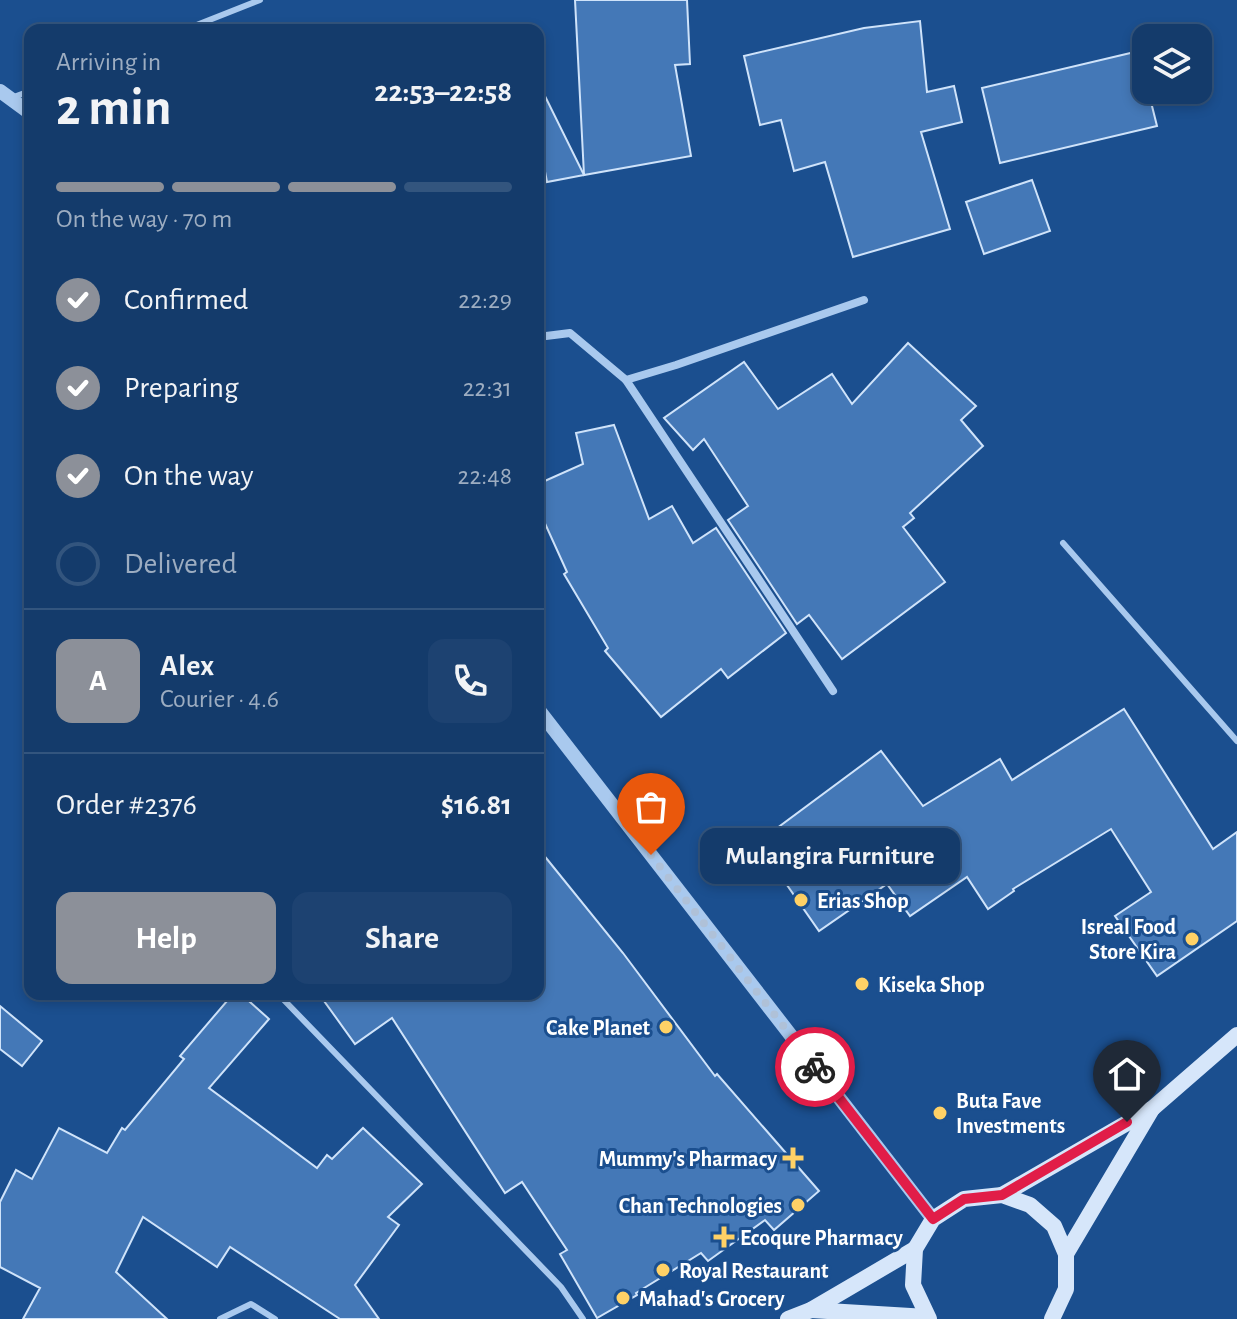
<!DOCTYPE html>
<meta charset="utf-8">
<style>
body{margin:0;font-family:"Alegreya Sans",sans-serif;background:#1d4271;color:#f1f3f6;height:100vh;display:flex;flex-direction:column;font-size:30px;white-space:nowrap}
*{box-sizing:border-box;margin:0}
p{font-size:26px;color:#9dadc1}
.icon{flex:none;width:44px;height:44px;fill:none;stroke:currentColor;stroke-width:2;stroke-linecap:round;stroke-linejoin:round}
.map{position:relative;flex:1;overflow:hidden}
.sheet{position:absolute;left:24px;top:24px;width:520px;height:976px;display:flex;flex-direction:column;background:#143b6b;border-radius:16px;box-shadow:0 4px 12px #0003,0 0 0 2px #33557e}
.sheet>*{flex:none}
.fabs{position:absolute;left:1132px;top:24px;display:grid;gap:16px}
.fabs a{display:grid;place-items:center;width:80px;height:80px;border-radius:16px;background:#143b6b;box-shadow:0 4px 12px #0003,0 0 0 2px #33557e;font-size:40px}
.pin{position:absolute;display:grid;place-items:center;width:68px;height:68px;color:#fff;margin:-82px -34px;border-radius:50% 50% 50% 0;rotate:-45deg;box-shadow:0 0 8px #0007}
.pin .icon{rotate:45deg}
.courier{position:absolute;display:grid;place-items:center;width:80px;height:80px;margin:-40px;border:6px solid #e11d48;border-radius:50%;background:#fff;color:#222;box-shadow:0 2px 10px #0007}
.bubble{position:absolute;height:56px;border-radius:16px;background:#143b6b;box-shadow:0 4px 12px #0003,0 0 0 2px #33557e;font-size:26px;font-weight:700;line-height:56px;text-align:center}
.summary em{font-style:normal;font-weight:700}
.summary div{display:flex;flex-direction:column-reverse}
.summary{display:flex;align-items:center;justify-content:space-between;height:136px;padding:0 32px}
h1{font-size:52px;font-weight:700;line-height:60px}
.bar{display:grid;grid-template-columns:repeat(4,1fr);gap:12px 8px;align-content:center;height:96px;padding:0 32px}
.bar i{height:10px;border-radius:6px;background:#33557e}
.bar .selected{background:#8c9099}
.bar p{grid-column:span 4}
.line{display:flex;align-items:center;gap:20px;padding:0 32px;border-top:2px solid #33557e}
.line div{flex:1}
.round{display:grid;place-items:center;flex:none;width:84px;height:84px;border-radius:16px;background:#1d4271}
ol{padding:0 32px;list-style:none}
li{display:flex;align-items:center;gap:24px;height:88px}
li p{margin-inline-start:auto}
li .icon{padding:8px;border-radius:50%;background:#8c9099;color:#fff;stroke-width:4}
li:last-child{color:#9dadc1}
li i{width:44px;height:44px;border:4px solid #33557e;border-radius:50%}
.cta{display:flex;gap:16px;margin-top:auto;padding:16px 32px}
.cta a{flex:1;height:92px;border-radius:16px;background:#8c9099;color:#fff;font-size:32px;font-weight:700;line-height:92px;text-align:center}
.cta a+a{background:#1d4271;color:#f1f3f6}
.map>svg:first-child{display:block}
</style>
<div class="map">
<svg width="1237" height="1319" viewBox="0 0 1237 1319">
<rect width="100%" height="100%" fill="#1b4f8f"/>
<g fill="#4478b7" stroke="#cfe3fa" stroke-width="2">
<polygon points="575,0 687,0 690,64 675,65 691,156 584,175"/>
<polygon points="920,21 927,92 954,86 962,122 921,132 950,229 853,257 825,162 794,171 781,120 760,125 744,56 864,28"/>
<polygon points="1139,51 1146,82 1146,90 1148,90 1157,126 1000,163 982,88"/>
<polygon points="538,82 584,175 547,182 538,135"/>
<polygon points="1032,180 1050,231 984,254 966,202"/>
<polygon points="908,343 976,406 961,420 983,446 910,513 914,518 903,527 945,582 842,659 809,615 797,624 728,520 748,506 704,439 693,450 664,418 744,362 778,409 832,374 852,404"/>
<polygon points="614,425 649,519 672,506 693,543 716,528 786,633 728,678 721,669 661,717 605,651 608,648 564,574 567,572 538,508 538,484 583,464 576,433"/>
<polygon points="1124,709 1213,849 1237,832 1237,921 1157,976 1115,916 1151,892 1111,829 1013,889 1014,891 988,909 967,877 910,916 887,884 819,931 787,885 792,882 761,840 881,751 923,806 1000,759 1012,780"/>
<polygon points="538,848 623,953 715,1076 717,1074 819,1191 774,1230 765,1220 708,1261 701,1253 636,1293 637,1295 597,1318 560,1254 567,1250 522,1182 505,1193 392,1018 355,1044 319,994 538,994"/>
<polygon points="233,994 241,994 269,1019 209,1088 317,1168 327,1155 332,1159 363,1128 422,1184 388,1217 399,1225 355,1285 379,1319 340,1319 230,1247 217,1267 143,1217 116,1272 167,1319 23,1319 40,1288 0,1267 0,1202 16,1170 32,1179 59,1128 107,1153 122,1128 125,1130 184,1059 180,1056"/>
<polygon points="0,1006 42,1041 22,1066 0,1049"/>
</g>
<g fill="none" stroke-linecap="round" stroke-linejoin="round">
<g stroke="#a9c9ee" stroke-width="6">
<polyline points="184,30 260,0"/>
<polyline points="11,98 30,91"/>
<polyline points="1063,543 1237,741"/>
<polyline points="282,998 561,1287 583,1319"/>
<polyline points="220,1319 251,1304 275,1319"/>
</g>
<g stroke="#a9c9ee" stroke-width="8">
<polyline points="538,337 570,333 626,380 676,365 864,300"/>
<polyline points="626,380 833,691"/>
</g>
<g stroke="#a9c9ee" stroke-width="14">
<polyline points="0,91 30,113"/>
<polyline points="538,709 933,1219"/>
</g>
<g stroke="#d6e6fa" stroke-width="16">
<polyline points="1002,1195 1153,1108 1237,1035"/>
<polyline points="1066,1254 1152,1109"/>
<polyline points="811,1310 927,1317"/>
<polyline points="788,1319 811,1310 915,1249"/>
<polyline points="929,1319 913,1285 915,1249 933,1219 964,1199 1002,1195 1030,1205 1054,1226 1066,1254 1066,1289 1052,1319"/>
</g>
</g>
<g fill="none" stroke-linecap="round" stroke-linejoin="round">
<polyline stroke="#afc1d8" stroke-width="8" stroke-dasharray="0 14.4" points="651,855 815,1067"/>
<polyline stroke="#e11d48" stroke-width="10" points="815,1067 933,1219 964,1199 1002,1195 1127,1122"/>
</g>
<g fill="#ffd166" stroke="#1b4f8f" stroke-width="3">
<circle cx="801" cy="900" r="8"/>
<circle cx="1192" cy="939" r="8"/>
<circle cx="862" cy="984" r="8"/>
<circle cx="666" cy="1027" r="8"/>
<circle cx="940" cy="1113" r="8"/>
<path d="M789 1146h8v8h8v8h-8v8h-8v-8h-8v-8h8z"/>
<circle cx="798" cy="1205" r="8"/>
<path d="M720 1225h8v8h8v8h-8v8h-8v-8h-8v-8h8z"/>
<circle cx="663" cy="1270" r="8"/>
<circle cx="623" cy="1298" r="8"/>
</g>
<g text-anchor="middle" stroke-width="6" stroke-linejoin="round" paint-order="stroke">
<g font-size="22" font-weight="bold" fill="#fff" stroke="#1b4f8f" text-anchor="start">
<text x="817" y="908">Erias Shop</text>
<text x="1176" y="934" text-anchor="end">Isreal Food<tspan x="1176" dy="25">Store Kira</tspan></text>
<text x="878" y="992">Kiseka Shop</text>
<text x="650" y="1035" text-anchor="end">Cake Planet</text>
<text x="956" y="1108">Buta Fave<tspan x="956" dy="25">Investments</tspan></text>
<text x="777" y="1166" text-anchor="end">Mummy's Pharmacy</text>
<text x="782" y="1213" text-anchor="end">Chan Technologies</text>
<text x="740" y="1245">Ecoqure Pharmacy</text>
<text x="679" y="1278">Royal Restaurant</text>
<text x="639" y="1306">Mahad's Grocery</text>
</g>
</g>
</svg>
<div class="fabs">
<a><svg class="icon" aria-label="layers" viewBox="0 0 24 24"><path d="M12 4l9 5-9 5-9-5zM3 14l9 5 9-5"/></svg></a>
</div>
<div class="pin" style="left:651px;top:855px;background:#ea580c"><svg class="icon" aria-label="bag" viewBox="0 0 24 24"><path d="M5 8h14l-1 12H6zM9 8a3 3 0 0 1 6 0"/></svg></div>
<div class="pin" style="left:1127px;top:1122px;background:#1f2937"><svg class="icon" aria-label="home" viewBox="0 0 24 24"><path d="M3 11l9-7 9 7M6 9v11h12V9"/></svg></div>
<div class="courier" style="left:815px;top:1067px"><svg class="icon" aria-label="bike" viewBox="0 0 24 24"><circle cx="6" cy="16" r="4"/><circle cx="18" cy="16" r="4"/><path d="M6 16l4-8h5l3 8M10 8l3 8H6M13 5h3"/></svg></div>
<div class="bubble" style="left:700px;top:828px;width:260px">Mulangira Furniture</div>
<section class="sheet">
<div class="summary"><div><h1>2 min</h1><p>Arriving in</p></div><em>22:53–22:58</em></div>
<div class="bar"><i class="selected"></i><i class="selected"></i><i class="selected"></i><i></i><p>On the way · 70 m</p></div>
<ol>
<li><svg class="icon" aria-label="check" viewBox="0 0 24 24"><path d="M5 12l5 5 9-10"/></svg>Confirmed<p>22:29</p></li>
<li><svg class="icon" aria-label="check" viewBox="0 0 24 24"><path d="M5 12l5 5 9-10"/></svg>Preparing<p>22:31</p></li>
<li><svg class="icon" aria-label="check" viewBox="0 0 24 24"><path d="M5 12l5 5 9-10"/></svg>On the way<p>22:48</p></li>
<li><i></i>Delivered</li>
</ol>
<div class="line" style="height:144px"><b class="round" style="background:#8c9099;color:#fff">A</b><div><b>Alex</b><p>Courier · 4.6</p></div><a class="round"><svg class="icon" aria-label="phone" viewBox="0 0 24 24"><path d="M5 4h4l2 5-3 2q2 4 5 5l2-3 5 2v4C11 20 4 13 5 4z"/></svg></a></div>
<div class="line" style="height:104px"><div>Order #2376</div><b>$16.81</b></div>
<div class="cta"><a>Help</a><a>Share</a></div>
</section>
</div>
